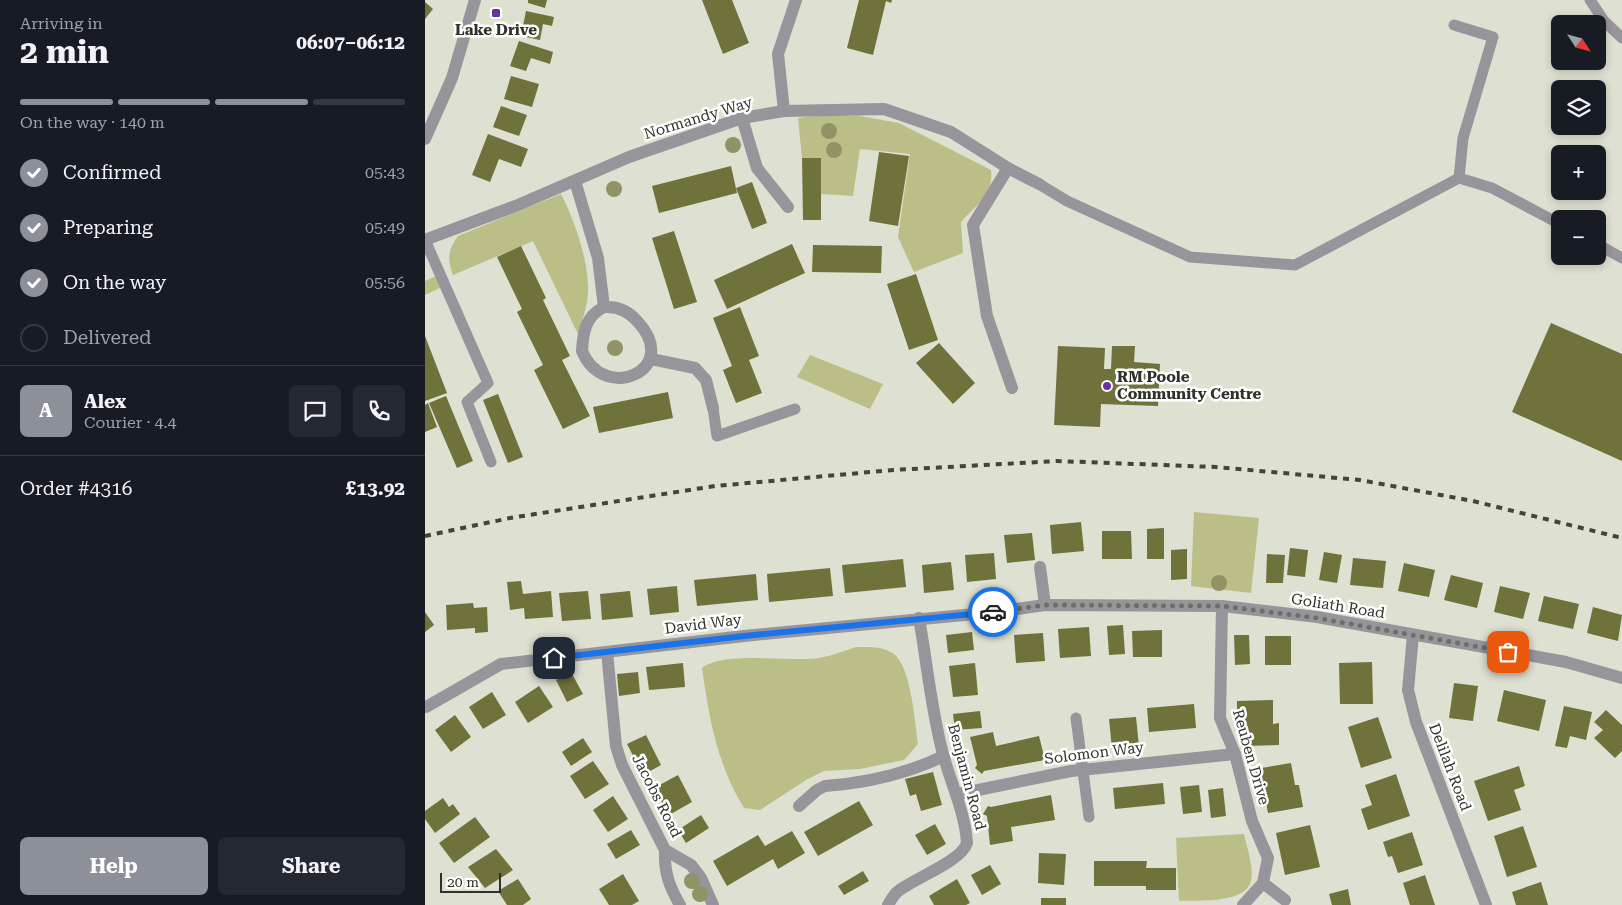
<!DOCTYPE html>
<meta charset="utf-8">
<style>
body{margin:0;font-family:"Roboto Serif",serif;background:#242831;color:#f1f3f6;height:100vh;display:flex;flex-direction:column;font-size:19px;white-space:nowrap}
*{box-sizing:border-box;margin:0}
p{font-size:16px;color:#9ea1a6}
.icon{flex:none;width:28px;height:28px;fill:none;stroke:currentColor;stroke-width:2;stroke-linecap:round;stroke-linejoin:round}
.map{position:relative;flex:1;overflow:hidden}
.sheet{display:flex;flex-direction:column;background:#171b24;width:425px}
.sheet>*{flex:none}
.needle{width:32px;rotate:126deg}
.tools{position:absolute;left:1126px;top:15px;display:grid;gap:10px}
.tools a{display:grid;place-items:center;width:55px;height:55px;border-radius:8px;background:#171b24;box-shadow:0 2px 8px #0003;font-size:25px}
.scale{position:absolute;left:15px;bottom:12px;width:61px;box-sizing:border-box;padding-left:5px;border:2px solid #30312b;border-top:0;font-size:14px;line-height:18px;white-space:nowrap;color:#30312b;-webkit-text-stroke:4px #fff;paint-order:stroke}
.pin{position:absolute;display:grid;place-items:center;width:42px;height:42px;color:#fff;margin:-21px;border-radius:10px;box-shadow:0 2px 8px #0006}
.courier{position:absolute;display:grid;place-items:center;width:50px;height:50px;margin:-25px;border:4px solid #1a73e8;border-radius:50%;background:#fff;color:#222;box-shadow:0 1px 6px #0007}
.headline em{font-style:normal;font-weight:700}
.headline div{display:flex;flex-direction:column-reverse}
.headline{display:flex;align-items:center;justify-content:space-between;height:85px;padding:0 20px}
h1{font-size:32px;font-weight:700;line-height:38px}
.bar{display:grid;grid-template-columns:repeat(4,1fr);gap:8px 5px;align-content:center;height:60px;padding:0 20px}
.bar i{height:6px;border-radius:4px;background:#363941}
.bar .selected{background:#8c9099}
.bar p{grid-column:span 4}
.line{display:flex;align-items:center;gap:12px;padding:0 20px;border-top:1px solid #363941}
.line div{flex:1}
.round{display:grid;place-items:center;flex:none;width:52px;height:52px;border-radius:8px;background:#242831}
ol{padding:0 20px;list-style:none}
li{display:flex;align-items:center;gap:15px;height:55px}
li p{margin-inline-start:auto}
li .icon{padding:5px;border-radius:50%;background:#8c9099;color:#fff;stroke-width:4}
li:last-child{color:#9ea1a6}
li i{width:28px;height:28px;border:2px solid #363941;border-radius:50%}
.primary-button{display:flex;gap:10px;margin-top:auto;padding:10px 20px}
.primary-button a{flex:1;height:58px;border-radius:8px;background:#8c9099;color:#fff;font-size:20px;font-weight:700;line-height:58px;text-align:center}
.primary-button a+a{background:#242831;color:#f1f3f6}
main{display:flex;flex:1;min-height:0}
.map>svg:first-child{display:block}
</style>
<main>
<section class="sheet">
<div class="headline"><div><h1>2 min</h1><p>Arriving in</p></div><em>06:07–06:12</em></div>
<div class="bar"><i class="selected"></i><i class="selected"></i><i class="selected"></i><i></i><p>On the way · 140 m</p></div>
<ol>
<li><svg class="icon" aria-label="check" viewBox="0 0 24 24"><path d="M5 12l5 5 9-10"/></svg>Confirmed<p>05:43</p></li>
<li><svg class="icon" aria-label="check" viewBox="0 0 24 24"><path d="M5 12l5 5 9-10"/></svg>Preparing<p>05:49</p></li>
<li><svg class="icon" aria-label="check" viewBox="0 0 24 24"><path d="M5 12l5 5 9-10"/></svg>On the way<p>05:56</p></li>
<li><i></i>Delivered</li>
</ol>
<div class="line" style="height:90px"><b class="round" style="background:#8c9099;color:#fff">A</b><div><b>Alex</b><p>Courier · 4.4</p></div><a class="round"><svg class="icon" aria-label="chat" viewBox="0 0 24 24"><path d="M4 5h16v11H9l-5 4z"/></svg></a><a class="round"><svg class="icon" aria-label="phone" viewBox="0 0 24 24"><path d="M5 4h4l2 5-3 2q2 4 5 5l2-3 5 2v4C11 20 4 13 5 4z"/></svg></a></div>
<div class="line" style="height:65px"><div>Order #4316</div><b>£13.92</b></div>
<div class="primary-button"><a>Help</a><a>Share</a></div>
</section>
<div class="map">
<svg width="1197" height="905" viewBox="0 0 1197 905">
<rect width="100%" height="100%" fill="#dee0d1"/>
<g fill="#bbbf87">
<path d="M399,115l36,1 39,7 92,47c3,25 -15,35 -30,52l2,31 -49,19 -16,-35 12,-83 -50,-5 -7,47 -32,-2v-36h-19l-4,-40z"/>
<path d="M136,194c13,25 26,62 27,91 1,17 -5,33 -10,49l-45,-93 -80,34c-6,-16 -5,-25 5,-39z"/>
<polygon points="11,276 17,287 0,295 0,281"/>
<polygon points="385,355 458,384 445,409 372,377"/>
<polygon points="769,512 834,518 826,593 766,586"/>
<path d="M431,647c13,0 27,-1 38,7 17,13 21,69 24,90l-14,16 -44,9 -36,2 -18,9 -46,30 -16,-2c-27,-44 -35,-90 -42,-140 22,-17 87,-6 117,-10 12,-2 25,-7 37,-11z"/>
<path d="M819,834c3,14 10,33 7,47 -6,23 -52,19 -72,20l-3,-63z"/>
</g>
<g fill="#6f723a">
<polygon points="103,0 122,0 120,8 103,3"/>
<polygon points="277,0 307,0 324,43 298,54"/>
<polygon points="434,0 467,0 466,3 461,1 448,55 422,48"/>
<polygon points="0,2 8,9 0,19"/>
<polygon points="101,11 129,17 127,26 118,24 115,40 96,36"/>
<polygon points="94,41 128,52 125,64 106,58 101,71 85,66"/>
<polygon points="86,76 114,84 107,107 79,99"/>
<polygon points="76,106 102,115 94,136 68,127"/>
<polygon points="63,134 103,149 96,167 74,159 65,182 47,175"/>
<polygon points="454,152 484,156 473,226 444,221"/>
<polygon points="377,158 396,158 396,220 378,220"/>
<polygon points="306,166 312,193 234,213 227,186"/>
<polygon points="327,182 342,223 327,229 311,188"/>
<polygon points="249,231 272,302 249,309 227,238"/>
<polygon points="367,244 380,273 302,309 289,280"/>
<polygon points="388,245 457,246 456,273 387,272"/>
<polygon points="96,246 121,298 118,300 145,356 137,360 165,416 138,429 109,370 118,365 92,312 97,309 72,257"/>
<polygon points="491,274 513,340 484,350 462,284"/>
<polygon points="315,307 334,356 324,360 337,393 311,403 298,370 307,366 288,318"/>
<polygon points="1126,323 1197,354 1197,461 1087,412"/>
<polygon points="0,336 22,393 0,401"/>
<polygon points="514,343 550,383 528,404 491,363"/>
<polygon points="633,346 680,348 679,369 686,369 687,346 710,346 709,362 735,364 733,406 676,404 675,427 629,425"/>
<polygon points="243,392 248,418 174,433 168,407"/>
<polygon points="73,394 98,457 83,463 58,400"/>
<polygon points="21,396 48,461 32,468 4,403"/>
<polygon points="3,403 12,427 0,432 0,405"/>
<polygon points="656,522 659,551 627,554 625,525"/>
<polygon points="739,528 739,559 722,559 722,529"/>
<polygon points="677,531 706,531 707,559 677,559"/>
<polygon points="607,533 610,560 582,563 579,535"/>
<polygon points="865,548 883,550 880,577 862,575"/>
<polygon points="762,549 762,579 746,580 746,550"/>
<polygon points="899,552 917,555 912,583 894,580"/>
<polygon points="569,553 571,579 542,582 540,555"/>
<polygon points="842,554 860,555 858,583 841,583"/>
<polygon points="928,558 961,561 958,588 925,585"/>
<polygon points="478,559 481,587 420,593 417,565"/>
<polygon points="526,562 529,590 499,593 497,565"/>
<polygon points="979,563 1010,570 1004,597 973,591"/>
<polygon points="405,568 408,596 344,602 342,574"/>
<polygon points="331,574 333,600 272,606 269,580"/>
<polygon points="1026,575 1058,583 1052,608 1019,600"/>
<polygon points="96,581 98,594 126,591 128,617 100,619 99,608 85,610 82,582"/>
<polygon points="252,586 254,612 225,615 222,589"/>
<polygon points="1075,586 1105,593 1098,619 1069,612"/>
<polygon points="163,591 166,619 137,621 134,593"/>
<polygon points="205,591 208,617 177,620 175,594"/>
<polygon points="1119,596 1154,604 1148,629 1113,621"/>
<polygon points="48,603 49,608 62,607 63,632 50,633 50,628 22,630 21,605"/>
<polygon points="1168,607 1197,615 1193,641 1162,633"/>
<polygon points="0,612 9,625 0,632"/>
<polygon points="698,625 700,654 684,655 682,626"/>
<polygon points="664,627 666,656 635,658 633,629"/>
<polygon points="737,630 737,657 708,657 707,631"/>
<polygon points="547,632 549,650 523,653 521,635"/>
<polygon points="618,633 620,661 591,663 589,635"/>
<polygon points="809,635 824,635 825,664 810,665"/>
<rect x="840" y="636" width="26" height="29"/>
<polygon points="947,662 948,704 915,704 914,663"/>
<polygon points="258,663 260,687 224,690 221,667"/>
<polygon points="550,663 553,695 528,697 524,666"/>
<polygon points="146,672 158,694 142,702 131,680"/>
<polygon points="213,672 215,693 194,696 192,674"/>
<polygon points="1029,683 1053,686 1048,721 1024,718"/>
<polygon points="114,686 128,707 103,723 90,702"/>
<polygon points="1079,690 1121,700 1114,731 1072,721"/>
<polygon points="67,692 81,715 58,729 44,707"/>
<polygon points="848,700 848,724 854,723 854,745 819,746 818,725 812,725 812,701"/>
<polygon points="769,704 771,728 724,732 722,708"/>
<polygon points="1139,706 1167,712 1161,740 1145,736 1142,748 1130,746"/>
<polygon points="1181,710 1197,725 1197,751 1190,758 1169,738 1178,730 1169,722"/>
<polygon points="555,711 557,728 530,730 528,714"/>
<polygon points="30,715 46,737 26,752 10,730"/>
<polygon points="711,717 714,746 687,749 684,719"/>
<polygon points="953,717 967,758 936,768 923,727"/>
<polygon points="568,732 571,746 614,736 620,760 559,771 557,774 550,768 552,765 545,737"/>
<polygon points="221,735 236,765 218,775 202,744"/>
<polygon points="158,738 167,752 146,766 137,752"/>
<polygon points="168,761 184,784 160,799 145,776"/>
<polygon points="866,763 870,785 874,785 878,807 843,813 839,791 835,792 830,769"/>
<polygon points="1094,766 1100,786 1089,790 1096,810 1063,821 1049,781"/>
<polygon points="508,772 517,805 496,811 491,794 485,796 480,779"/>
<polygon points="971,774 985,816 943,830 936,809 947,805 940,785"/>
<polygon points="253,775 267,802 244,815 229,788"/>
<polygon points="738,783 740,804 690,809 688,788"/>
<polygon points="774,785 777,812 758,814 755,787"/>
<polygon points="798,788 801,816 786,818 783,790"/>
<polygon points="626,795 630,820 586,827 588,841 565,845 562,816 558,814 563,806 566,807"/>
<polygon points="188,796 203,819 183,832 168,810"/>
<polygon points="18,798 24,807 28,804 35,814 10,833 0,819 0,811"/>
<polygon points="434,801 448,825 393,856 379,832"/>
<polygon points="276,815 284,828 261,843 253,830"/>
<polygon points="50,817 65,837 29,863 14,843"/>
<polygon points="510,824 521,844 502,855 490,835"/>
<polygon points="885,825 895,867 860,875 851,833"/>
<polygon points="1098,826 1112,867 1082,877 1069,836"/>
<polygon points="206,830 215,845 191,859 182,844"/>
<polygon points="367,831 380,853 353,869 348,859 302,886 288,861 333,835 340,846"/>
<polygon points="987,832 998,865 973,873 967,856 963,857 958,842"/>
<polygon points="71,849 88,870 60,888 43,867"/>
<polygon points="614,853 641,854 639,885 613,883"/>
<polygon points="669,861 722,861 721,868 751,868 751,890 721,890 721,886 669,886"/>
<polygon points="565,865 576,884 557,895 546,875"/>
<polygon points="438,871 444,881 419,895 413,886"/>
<polygon points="198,874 214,901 207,905 184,905 174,889"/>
<polygon points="1000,875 1010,905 985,905 978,883"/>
<polygon points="93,879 106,899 98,905 82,905 73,891"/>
<polygon points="532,879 545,903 541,905 509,905 504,896"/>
<polygon points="1116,882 1123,905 1091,905 1087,892"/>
<polygon points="923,889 926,905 907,905 904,894"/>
<rect x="616" y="898" width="25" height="7"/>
</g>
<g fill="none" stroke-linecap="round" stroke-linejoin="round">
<g stroke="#97959b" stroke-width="11">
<polyline points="1165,0 1179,21 1197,38"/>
<polyline points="1029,25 1068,37 1038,138 1034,178"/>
<polyline points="614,184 642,201 765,257 870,265 1034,178 1067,188 1135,224"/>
<polyline points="0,240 63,383 42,402 66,462"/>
<polyline points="1172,244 1197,258"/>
<polyline points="288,408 292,436 370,409"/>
<polyline points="651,718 664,817"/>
</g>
<g stroke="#97959b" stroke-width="12">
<polyline points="359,111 353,54 371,0"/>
<polyline points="317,118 332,168 363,207"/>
<polyline points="0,139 27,78 50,0"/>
<polyline points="583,168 548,225 562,316 587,388"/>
<path d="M150,181l23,77 6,49c14,-1 25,4 34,15 44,48 -34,82 -56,29 1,-20 4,-35 22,-44"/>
<polyline points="0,240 93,205 204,157 317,118 359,111 459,109 526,132 583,168 614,184"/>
<polyline points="226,359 270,368 281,380 288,408"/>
<polyline points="615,567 620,605"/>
<polyline points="797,606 795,718 810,754 827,821 843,858 838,883 818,905"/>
<polyline points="988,635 983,690 991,722 1061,905"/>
<polyline points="182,652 191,746 197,765 240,850 266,865 276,878 288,905"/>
<polyline points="1,707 76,664 319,636 571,612 620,605 797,606 892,617 1141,662 1197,678"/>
<polyline points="533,794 646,771 810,754"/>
<path d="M374,806l18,-16 8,-4c42,-3 81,-12 119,-30"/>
<path d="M240,850c-1,22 4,36 15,55"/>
<polyline points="838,883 860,900"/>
<path d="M463,905c3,-5 5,-9 9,-13 15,-13 64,-30 70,-49 -2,-31 -16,-59 -24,-89 -12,-45 -16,-91 -24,-136"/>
</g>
<polyline stroke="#43443d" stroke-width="4" stroke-dasharray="6 6" stroke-linecap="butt" points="0,536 85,518 290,486 468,470 632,461 791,467 935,480 1048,501 1197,538"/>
</g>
<g fill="#919367">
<circle cx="404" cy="131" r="8"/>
<circle cx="308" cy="145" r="8"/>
<circle cx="409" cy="150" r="8"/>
<circle cx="189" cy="189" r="8"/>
<circle cx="190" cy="348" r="8"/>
<circle cx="794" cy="583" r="8"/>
<circle cx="267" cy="881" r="8"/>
<circle cx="275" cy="894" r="8"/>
</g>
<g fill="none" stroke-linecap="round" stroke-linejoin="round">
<polyline stroke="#6d6e65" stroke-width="5" stroke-dasharray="0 9" points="568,612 620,605 797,606 892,618 1083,652"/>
<polyline stroke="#1a73e8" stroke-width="6" points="129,658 319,636 568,612"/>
</g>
<g fill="#6930a7" stroke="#fff" stroke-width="2">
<rect x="66" y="8" width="10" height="10" rx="2.5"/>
<circle cx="682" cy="386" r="5"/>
</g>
<g text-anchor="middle" stroke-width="5" stroke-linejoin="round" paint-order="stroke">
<g font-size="15" font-weight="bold" fill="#30312b" stroke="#fff">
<text x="71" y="35">Lake Drive</text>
<text x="692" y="382" text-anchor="start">RM Poole<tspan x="692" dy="17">Community Centre</tspan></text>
</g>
<g font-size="15" fill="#30312b" stroke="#fff">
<text transform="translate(273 118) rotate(-17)" y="5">Normandy Way</text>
<text transform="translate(913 606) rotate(9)" y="5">Goliath Road</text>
<text transform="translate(278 624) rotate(-7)" y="5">David Way</text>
<text transform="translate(669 753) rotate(-7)" y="5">Solomon Way</text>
<text transform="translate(826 757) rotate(74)" y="5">Reuben Drive</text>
<text transform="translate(1025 767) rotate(69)" y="5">Delilah Road</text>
<text transform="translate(542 777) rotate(75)" y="5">Benjamin Road</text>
<text transform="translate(232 796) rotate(63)" y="5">Jacobs Road</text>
</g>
</g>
</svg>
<div class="tools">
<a><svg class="needle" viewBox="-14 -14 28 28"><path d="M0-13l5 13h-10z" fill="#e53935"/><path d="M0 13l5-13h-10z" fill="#9ea1a6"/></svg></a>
<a><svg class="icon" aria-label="layers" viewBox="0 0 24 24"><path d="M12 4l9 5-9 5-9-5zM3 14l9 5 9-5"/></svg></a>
<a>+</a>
<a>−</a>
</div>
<div class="scale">20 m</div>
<div class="pin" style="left:1083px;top:652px;background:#ea580c"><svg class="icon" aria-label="bag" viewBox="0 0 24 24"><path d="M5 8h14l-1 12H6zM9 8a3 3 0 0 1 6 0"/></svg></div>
<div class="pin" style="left:129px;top:658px;background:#1f2937"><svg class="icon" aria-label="home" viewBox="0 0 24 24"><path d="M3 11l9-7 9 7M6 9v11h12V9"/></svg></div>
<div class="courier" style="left:568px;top:612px"><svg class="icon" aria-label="car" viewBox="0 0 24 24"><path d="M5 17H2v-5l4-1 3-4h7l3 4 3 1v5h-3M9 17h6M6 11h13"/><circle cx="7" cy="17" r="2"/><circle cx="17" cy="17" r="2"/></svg></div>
</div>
</main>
